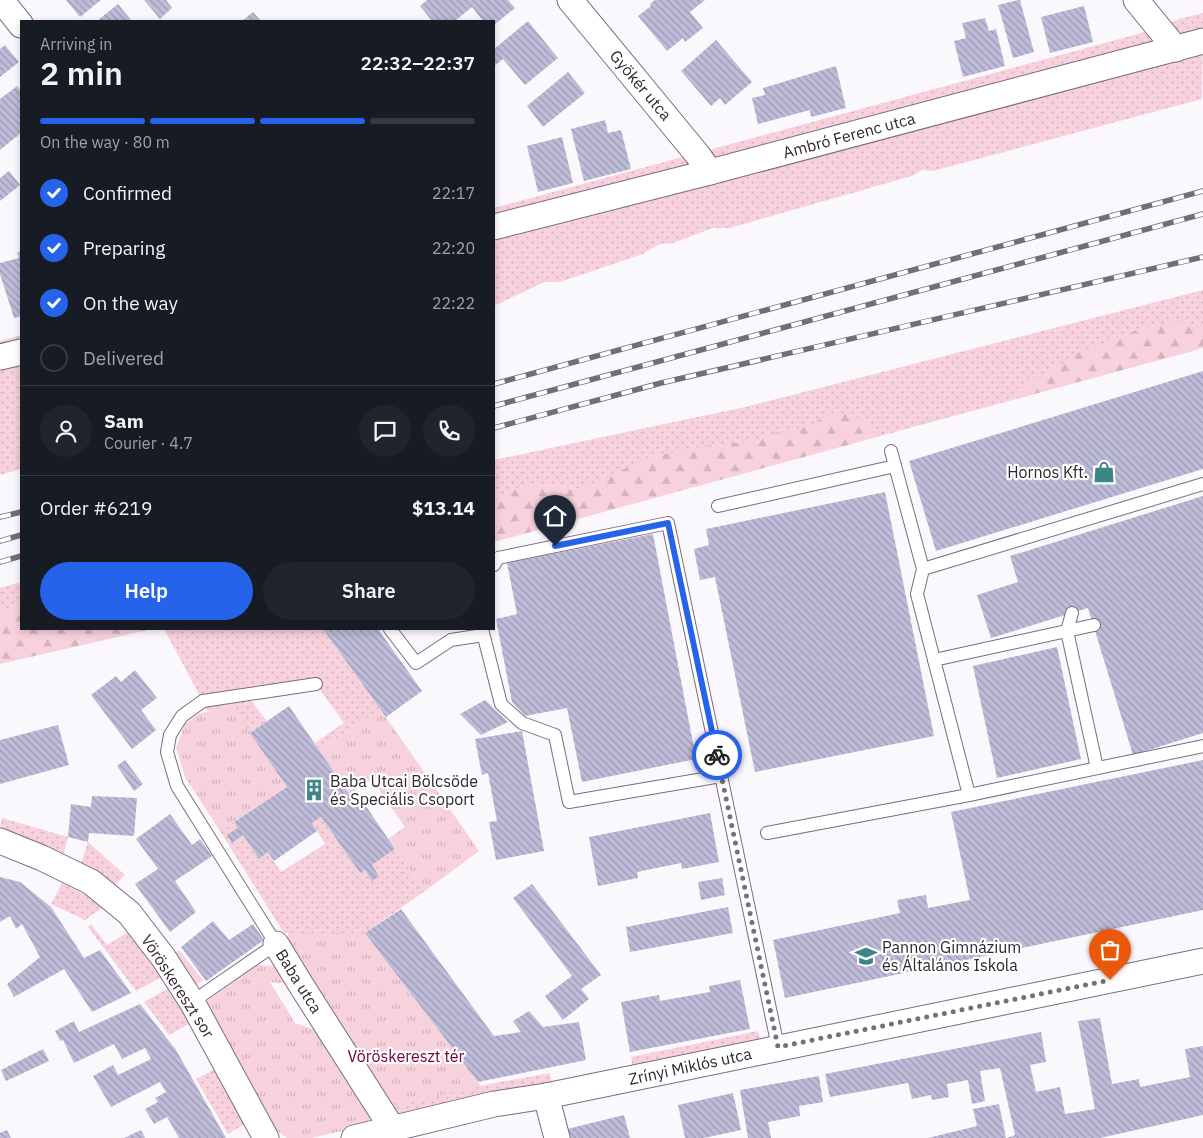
<!DOCTYPE html>
<meta charset="utf-8">
<style>
body{margin:0;font-family:"IBM Plex Sans",sans-serif;background:#20242c;color:#f1f3f6;height:100vh;display:flex;flex-direction:column;font-size:19px;white-space:nowrap}
*{box-sizing:border-box;margin:0}
p{font-size:16px;color:#9ea1a6}
.icon{flex:none;width:28px;height:28px;fill:none;stroke:currentColor;stroke-width:2;stroke-linecap:round;stroke-linejoin:round}
.map{position:relative;flex:1;overflow:hidden}
.side{position:absolute;left:20px;top:20px;width:475px;height:610px;display:flex;flex-direction:column;background:#171b24;border-radius:0px;box-shadow:0 2px 8px #0003}
.side>*{flex:none}
.pin{position:absolute;display:grid;place-items:center;width:42px;height:42px;color:#fff;margin:-51px -21px;border-radius:50% 50% 50% 0;rotate:-45deg;box-shadow:0 0 5px #0007}
.pin .icon{rotate:45deg}
.courier{position:absolute;display:grid;place-items:center;width:50px;height:50px;margin:-25px;border:4px solid #2563eb;border-radius:50%;background:#fff;color:#222;box-shadow:0 1px 6px #0007}
.headline em{font-style:normal;font-weight:600}
.headline div{display:flex;flex-direction:column-reverse}
.headline{display:flex;align-items:center;justify-content:space-between;height:85px;padding:0 20px}
h1{font-size:32px;font-weight:600;line-height:38px}
.bar{display:grid;grid-template-columns:repeat(4,1fr);gap:8px 5px;align-content:center;height:60px;padding:0 20px}
.bar i{height:6px;border-radius:4px;background:#363941}
.bar .selected{background:#2563eb}
.bar p{grid-column:span 4}
.line{display:flex;align-items:center;gap:12px;padding:0 20px;border-top:1px solid #363941}
.line div{flex:1}
.round{display:grid;place-items:center;flex:none;width:52px;height:52px;border-radius:26px;background:#20242c}
ol{padding:0 20px;list-style:none}
li{display:flex;align-items:center;gap:15px;height:55px}
li p{margin-inline-start:auto}
li .icon{padding:5px;border-radius:50%;background:#2563eb;color:#fff;stroke-width:4}
li:last-child{color:#9ea1a6}
li i{width:28px;height:28px;border:2px solid #363941;border-radius:50%}
.button{display:flex;gap:10px;margin-top:auto;padding:10px 20px}
.button a{flex:1;height:58px;border-radius:30px;background:#2563eb;color:#fff;font-size:20px;font-weight:600;line-height:58px;text-align:center}
.button a+a{background:#20242c;color:#f1f3f6}
.map>svg:first-child{display:block}
</style>
<div class="map">
<svg width="1203" height="1138" viewBox="0 0 1203 1138">
<defs>
<pattern id="grass-dots" width="8" height="8" patternUnits="userSpaceOnUse" patternTransform="scale(1.25)"><rect width="8" height="8" fill="#f7d1db"/><path d="M2 2h.1M6 6h.1" fill="none" stroke="#d4b3bc" stroke-width="1.8" stroke-linecap="round"/></pattern>
<pattern id="forest-firs" width="22" height="20" patternUnits="userSpaceOnUse" patternTransform="scale(1.25)"><rect width="22" height="20" fill="#f7d1db"/><path d="M5 1l3.5 6h-7zM16 11l3.5 6h-7z" fill="#d4b3bc"/></pattern>
<pattern id="park-tufts" width="24" height="20" patternUnits="userSpaceOnUse" patternTransform="scale(1.25)"><rect width="24" height="20" fill="#f7d1db"/><path d="M3 7l-1-3M5 7V3M7 7l1-3M15 17l-1-3M17 17v-4M19 17l1-3" fill="none" stroke="#d4b3bc"/></pattern>
<pattern id="building-back-hatch" width="6" height="6" patternUnits="userSpaceOnUse" patternTransform="scale(1.25)"><rect width="6" height="6" fill="#bfbcd9"/><path d="M-1 5l2 2M0 0l6 6M5-1l2 2" fill="none" stroke="#9c99b1"/></pattern>
</defs>
<rect width="100%" height="100%" fill="#fbf8fd"/>
<g fill="url(#grass-dots)">
<polygon points="1203,13 1202,99 933,171 922,170 912,176 730,228 713,228 673,243 660,244 643,254 560,282 544,282 494,306 494,208 1160,28 1179,19"/>
<path d="M1203,290v58l-326,89 -298,53c-18,-4 -33,-8 -52,-5 -11,2 -22,12 -33,9v-34l251,-53z"/>
<polygon points="21,335 21,469 0,475 0,341"/>
<polygon points="21,582 21,602 0,613 0,588"/>
<polygon points="164,629 323,629 381,710 319,750 315,743 344,723 316,684 247,696 267,721 250,733 232,705 208,711"/>
<polygon points="321,817 360,873 365,870 372,880 379,876 372,865 395,849 425,891 365,933 284,933 220,831 234,822 238,828 232,842 243,835 259,859 268,852 281,872 325,844 312,823"/>
<polygon points="2,818 68,837 64,853 0,829"/>
<polygon points="88,842 125,875 115,885 81,864"/>
<polygon points="62,883 85,895 102,908 84,921 81,918 51,904"/>
<polygon points="91,924 107,945 130,931 163,976 136,991 88,927"/>
<polygon points="169,988 191,1023 169,1035 144,1002"/>
<polygon points="758,1031 761,1041 633,1068 631,1057"/>
<polygon points="215,1069 245,1124 228,1134 196,1079"/>
<polygon points="550,1073 552,1085 395,1117 389,1107 463,1089"/>
</g>
<g fill="url(#forest-firs)">
<polygon points="1178,321 1203,329 1203,348 1016,399 1030,381 1051,371 1079,352 1140,329"/>
<path d="M830,413c25,1 32,4 47,24l-383,105v-48c11,3 22,-7 33,-9 19,-3 34,1 52,5l71,-33 61,-12 36,-3 24,-8 38,-8z"/>
<polygon points="21,602 21,629 152,629 0,664 0,613"/>
</g>
<g fill="url(#park-tufts)">
<polygon points="232,705 287,787 220,831 185,777 176,748 185,724 198,714"/>
<polygon points="381,710 479,851 425,891 388,839 405,827 372,779 349,794 319,750"/>
<polygon points="288,933 365,933 481,1086 389,1107 287,943"/>
<polygon points="258,965 277,966 289,984 270,982 295,1023 316,1030 377,1123 311,1138 287,1138 275,1129 204,1003"/>
</g>
<polygon fill="#f7d1db" points="179,950 203,980 194,987 172,955"/>
<g fill="url(#building-back-hatch)">
<polygon points="66,0 101,0 80,17"/>
<polygon points="144,0 166,0 172,8 160,19"/>
<polygon points="427,0 508,0 515,8 494,25 494,21 483,21 472,7 455,21 432,21 420,6"/>
<polygon points="655,0 705,0 690,12 703,28 685,42 683,38 667,51 638,16 651,6 650,4"/>
<polygon points="1018,0 1020,0 1034,52 1013,58 998,5"/>
<polygon points="118,4 132,21 97,21"/>
<polygon points="1084,6 1093,42 1050,53 1041,17"/>
<polygon points="253,12 260,20 258,21 242,21"/>
<polygon points="985,18 989,31 996,29 1005,66 963,77 954,41 966,38 962,23"/>
<polygon points="528,21 558,58 525,85 503,59 494,66 494,49"/>
<polygon points="716,40 752,82 725,105 720,98 711,106 681,71"/>
<polygon points="5,45 19,62 0,77 0,49"/>
<polygon points="836,66 846,108 811,117 810,110 758,124 752,98 765,95 763,88"/>
<polygon points="568,72 585,93 543,127 527,106"/>
<polygon points="17,86 21,91 21,133 0,150 0,99"/>
<polygon points="605,120 608,133 621,130 631,169 584,181 571,129"/>
<polygon points="562,137 573,183 538,192 527,146"/>
<polygon points="9,171 20,185 0,201 0,178"/>
<polygon points="21,251 21,316 14,318 0,274 0,263 19,258 17,253"/>
<polygon points="1203,371 1203,469 936,551 909,461"/>
<polygon points="885,492 934,736 755,772 715,577 700,580 694,549 709,545 706,529"/>
<polygon points="1203,496 1203,733 1133,755 1088,608 991,638 977,595 1018,582 1010,556"/>
<polygon points="653,534 696,759 582,782 567,708 525,716 512,702 496,619 517,614 507,563"/>
<polygon points="323,629 378,629 422,691 386,717"/>
<polygon points="1057,647 1081,759 997,778 973,666"/>
<polygon points="135,670 157,698 141,710 156,730 132,749 91,695 116,676 121,682"/>
<polygon points="485,700 508,722 481,735 460,714"/>
<polygon points="289,706 349,794 355,790 395,849 372,865 379,876 372,881 365,870 360,873 321,817 312,823 317,831 274,861 268,852 259,859 243,835 232,843 227,835 238,828 234,822 287,787 250,733"/>
<polygon points="58,725 69,765 0,784 0,740"/>
<polygon points="522,731 544,851 496,860 489,822 497,821 488,773 482,775 475,739"/>
<polygon points="125,760 143,784 134,791 117,766"/>
<polygon points="1203,760 1203,910 785,998 773,940 900,913 897,900 926,895 928,908 970,900 951,812"/>
<polygon points="92,796 137,798 134,836 89,833 88,842 68,837 71,804 91,807"/>
<polygon points="710,813 719,862 682,869 681,863 637,872 638,878 598,886 589,837"/>
<polygon points="170,814 192,845 200,839 212,856 175,881 196,912 170,932 135,884 158,869 136,839"/>
<polygon points="0,877 20,882 51,907 84,958 100,950 131,993 92,1012 64,969 14,997 7,984 40,957 22,924 16,929 10,916 0,922"/>
<polygon points="722,878 725,895 701,900 698,882"/>
<polygon points="532,884 601,975 581,989 589,999 563,1020 545,996 572,976 513,898"/>
<polygon points="728,907 733,933 630,952 626,927"/>
<polygon points="401,909 494,1036 521,1032 513,1021 529,1011 543,1027 579,1022 586,1060 478,1082 365,933"/>
<polygon points="213,921 229,940 253,924 264,940 206,981 181,947"/>
<polygon points="740,980 750,1029 630,1052 621,1002 659,995 660,1001 710,992 709,986"/>
<polygon points="140,1004 176,1050 226,1138 179,1138 167,1117 154,1124 145,1109 158,1102 155,1098 166,1092 160,1082 111,1107 93,1076 113,1065 118,1075 151,1059 145,1048 122,1059 114,1044 74,1063 63,1040 60,1041 55,1031 74,1021 79,1032"/>
<polygon points="1100,1018 1112,1084 1139,1079 1140,1087 1190,1077 1185,1049 1203,1046 1203,1115 1100,1138 1007,1138 1015,1135 1000,1068 980,1071 985,1101 972,1104 968,1080 947,1084 949,1097 932,1100 931,1095 912,1099 908,1083 830,1097 825,1074 1041,1032 1046,1062 1030,1065 1036,1092 1060,1087 1065,1114 1095,1109 1078,1021"/>
<polygon points="43,1049 49,1061 6,1081 1,1070"/>
<polygon points="819,1076 823,1102 799,1106 800,1116 768,1122 771,1138 748,1138 740,1090"/>
<polygon points="733,1093 741,1130 704,1138 685,1138 678,1105"/>
<polygon points="999,1104 1006,1138 928,1138 977,1126 973,1109"/>
<polygon points="624,1115 630,1138 569,1138 567,1129"/>
<polygon points="7,1130 11,1138 0,1138 0,1133"/>
<polygon points="141,1130 145,1138 124,1138"/>
</g>
<g fill="none" stroke-linecap="round" stroke-linejoin="round">
<g stroke="#7a6b83" stroke-width="14">
<g id="lane">
<polyline points="891,451 923,569 917,594 969,795"/>
<polyline points="718,506 895,466"/>
<polyline points="494,565 498,558 668,523 778,1047"/>
<polyline points="923,569 1203,484"/>
<polyline points="1072,613 1067,631 1097,768"/>
<polyline points="390,629 416,663 451,640 483,635"/>
<polyline points="482,629 501,704 522,723 555,735 569,802 721,776"/>
<polyline points="934,660 1094,625"/>
<polyline points="767,833 969,795 1203,746"/>
<polyline points="192,1002 276,944 177,786 167,752 170,735 182,716 203,701 316,684"/>
</g>
</g>
<g stroke="#7a6b83" stroke-width="27">
<g id="street">
<polyline points="1,0 21,25"/>
<polyline points="570,0 697,154 710,172"/>
<polyline points="1136,0 1176,49"/>
<polyline points="494,227 710,172 1203,41"/>
<polyline points="0,357 21,352"/>
<polyline points="0,841 42,858 91,882 129,913 163,957 192,1002 266,1138"/>
<polyline points="276,944 301,985 392,1128"/>
<polyline points="546,1096 557,1138"/>
<polyline points="354,1138 494,1104 546,1096 1203,961"/>
</g>
</g>
<use href="#lane" stroke="#fff" stroke-width="12"/>
<use href="#street" stroke="#fff" stroke-width="25"/>
<g stroke="#736e76" stroke-width="5.5">
<g id="rail">
<polyline points="494,384 1203,191"/>
<polyline points="494,406 1203,214"/>
<polyline points="494,428 661,383 1203,257"/>
<polyline points="0,517 21,512"/>
<polyline points="0,541 21,535"/>
<polyline points="0,562 21,556"/>
</g>
</g>
<use href="#rail" stroke="#fff" stroke-width="4" stroke-dasharray="11" stroke-linecap="butt"/>
</g>
<g fill="none" stroke-linecap="round" stroke-linejoin="round">
<polyline stroke="#767078" stroke-width="5" stroke-dasharray="0 9" points="717,755 778,1047 1110,980"/>
<polyline stroke="#2563eb" stroke-width="6" points="555,546 668,523 717,755"/>
</g>
<defs>
<g id="shop-bare" transform="scale(1.725)"><path d="M-5-2.5h2.3a2.7 3.5 0 0 1 5.4 0H5L5.5 6h-11ZM-1.5-2.5h3a1.5 2.3 0 0 0-3 0Z" fill="#3d8687" stroke="#fff" stroke-width="2.5" paint-order="stroke"/></g>
<g id="building-bare" transform="scale(1.725)"><path d="M-4-6H4V6H1V3H-1V6H-4ZM-2.5-4.3h1.7v1.8h-1.7ZM.8-4.3h1.7v1.8H.8ZM-2.5-1h1.7V.8h-1.7ZM.8-1h1.7V.8H.8Z" fill="#3d8687" stroke="#fff" stroke-width="2.5" paint-order="stroke"/></g>
<g id="school-bare" transform="scale(1.725)"><path d="M0-5L7-2L0 1L-7-2ZM-4 1L0 2.5L4 1V4Q0 6-4 4Z" fill="#3d8687" stroke="#fff" stroke-width="2.5" paint-order="stroke"/></g>
</defs>
<g fill-rule="evenodd">
<use href="#shop-bare" x="1104" y="472"/>
<use href="#building-bare" x="314" y="790"/>
<use href="#school-bare" x="866" y="956"/>
</g>
<g text-anchor="middle" stroke-width="4.5" stroke-linejoin="round" paint-order="stroke">
<g font-size="16" fill="#2e2731" stroke="#fff">
<text transform="translate(641 85) rotate(50)" y="6">Gyökér utca</text>
<text transform="translate(849 135) rotate(-15)" y="6">Ambró Ferenc utca</text>
<text transform="translate(299 981) rotate(58)" y="6">Baba utca</text>
<text transform="translate(178 986) rotate(57)" y="6">Vöröskereszt sor</text>
<text transform="translate(690 1066) rotate(-12)" y="6">Zrínyi Miklós utca</text>
</g>
<g font-size="16" fill="#2e2731" stroke="#fff" text-anchor="start">
<text x="1088" y="478" text-anchor="end">Hornos Kft.</text>
<text x="330" y="787">Baba Utcai Bölcsöde<tspan x="330" dy="18">és Speciális Csoport</tspan></text>
<text x="882" y="953">Pannon Gimnázium<tspan x="882" dy="18">és Általános Iskola</tspan></text>
</g>
<g font-size="16" fill="#74003a" stroke="#fff">
<text x="406" y="1062">Vöröskereszt tér</text>
</g>
</g>
</svg>
<div class="pin" style="left:1110px;top:980px;background:#ea580c"><svg class="icon" aria-label="bag" viewBox="0 0 24 24"><path d="M5 8h14l-1 12H6zM9 8a3 3 0 0 1 6 0"/></svg></div>
<div class="pin" style="left:555px;top:546px;background:#1f2937"><svg class="icon" aria-label="home" viewBox="0 0 24 24"><path d="M3 11l9-7 9 7M6 9v11h12V9"/></svg></div>
<div class="courier" style="left:717px;top:755px"><svg class="icon" aria-label="bike" viewBox="0 0 24 24"><circle cx="6" cy="16" r="4"/><circle cx="18" cy="16" r="4"/><path d="M6 16l4-8h5l3 8M10 8l3 8H6M13 5h3"/></svg></div>
<section class="side">
<div class="headline"><div><h1>2 min</h1><p>Arriving in</p></div><em>22:32–22:37</em></div>
<div class="bar"><i class="selected"></i><i class="selected"></i><i class="selected"></i><i></i><p>On the way · 80 m</p></div>
<ol>
<li><svg class="icon" aria-label="check" viewBox="0 0 24 24"><path d="M5 12l5 5 9-10"/></svg>Confirmed<p>22:17</p></li>
<li><svg class="icon" aria-label="check" viewBox="0 0 24 24"><path d="M5 12l5 5 9-10"/></svg>Preparing<p>22:20</p></li>
<li><svg class="icon" aria-label="check" viewBox="0 0 24 24"><path d="M5 12l5 5 9-10"/></svg>On the way<p>22:22</p></li>
<li><i></i>Delivered</li>
</ol>
<div class="line" style="height:90px"><a class="round"><svg class="icon" aria-label="person" viewBox="0 0 24 24"><circle cx="12" cy="8" r="4"/><path d="M4 21q1-7 8-7t8 7"/></svg></a><div><b>Sam</b><p>Courier · 4.7</p></div><a class="round"><svg class="icon" aria-label="chat" viewBox="0 0 24 24"><path d="M4 5h16v11H9l-5 4z"/></svg></a><a class="round"><svg class="icon" aria-label="phone" viewBox="0 0 24 24"><path d="M5 4h4l2 5-3 2q2 4 5 5l2-3 5 2v4C11 20 4 13 5 4z"/></svg></a></div>
<div class="line" style="height:65px"><div>Order #6219</div><b>$13.14</b></div>
<div class="button"><a>Help</a><a>Share</a></div>
</section>
</div>
